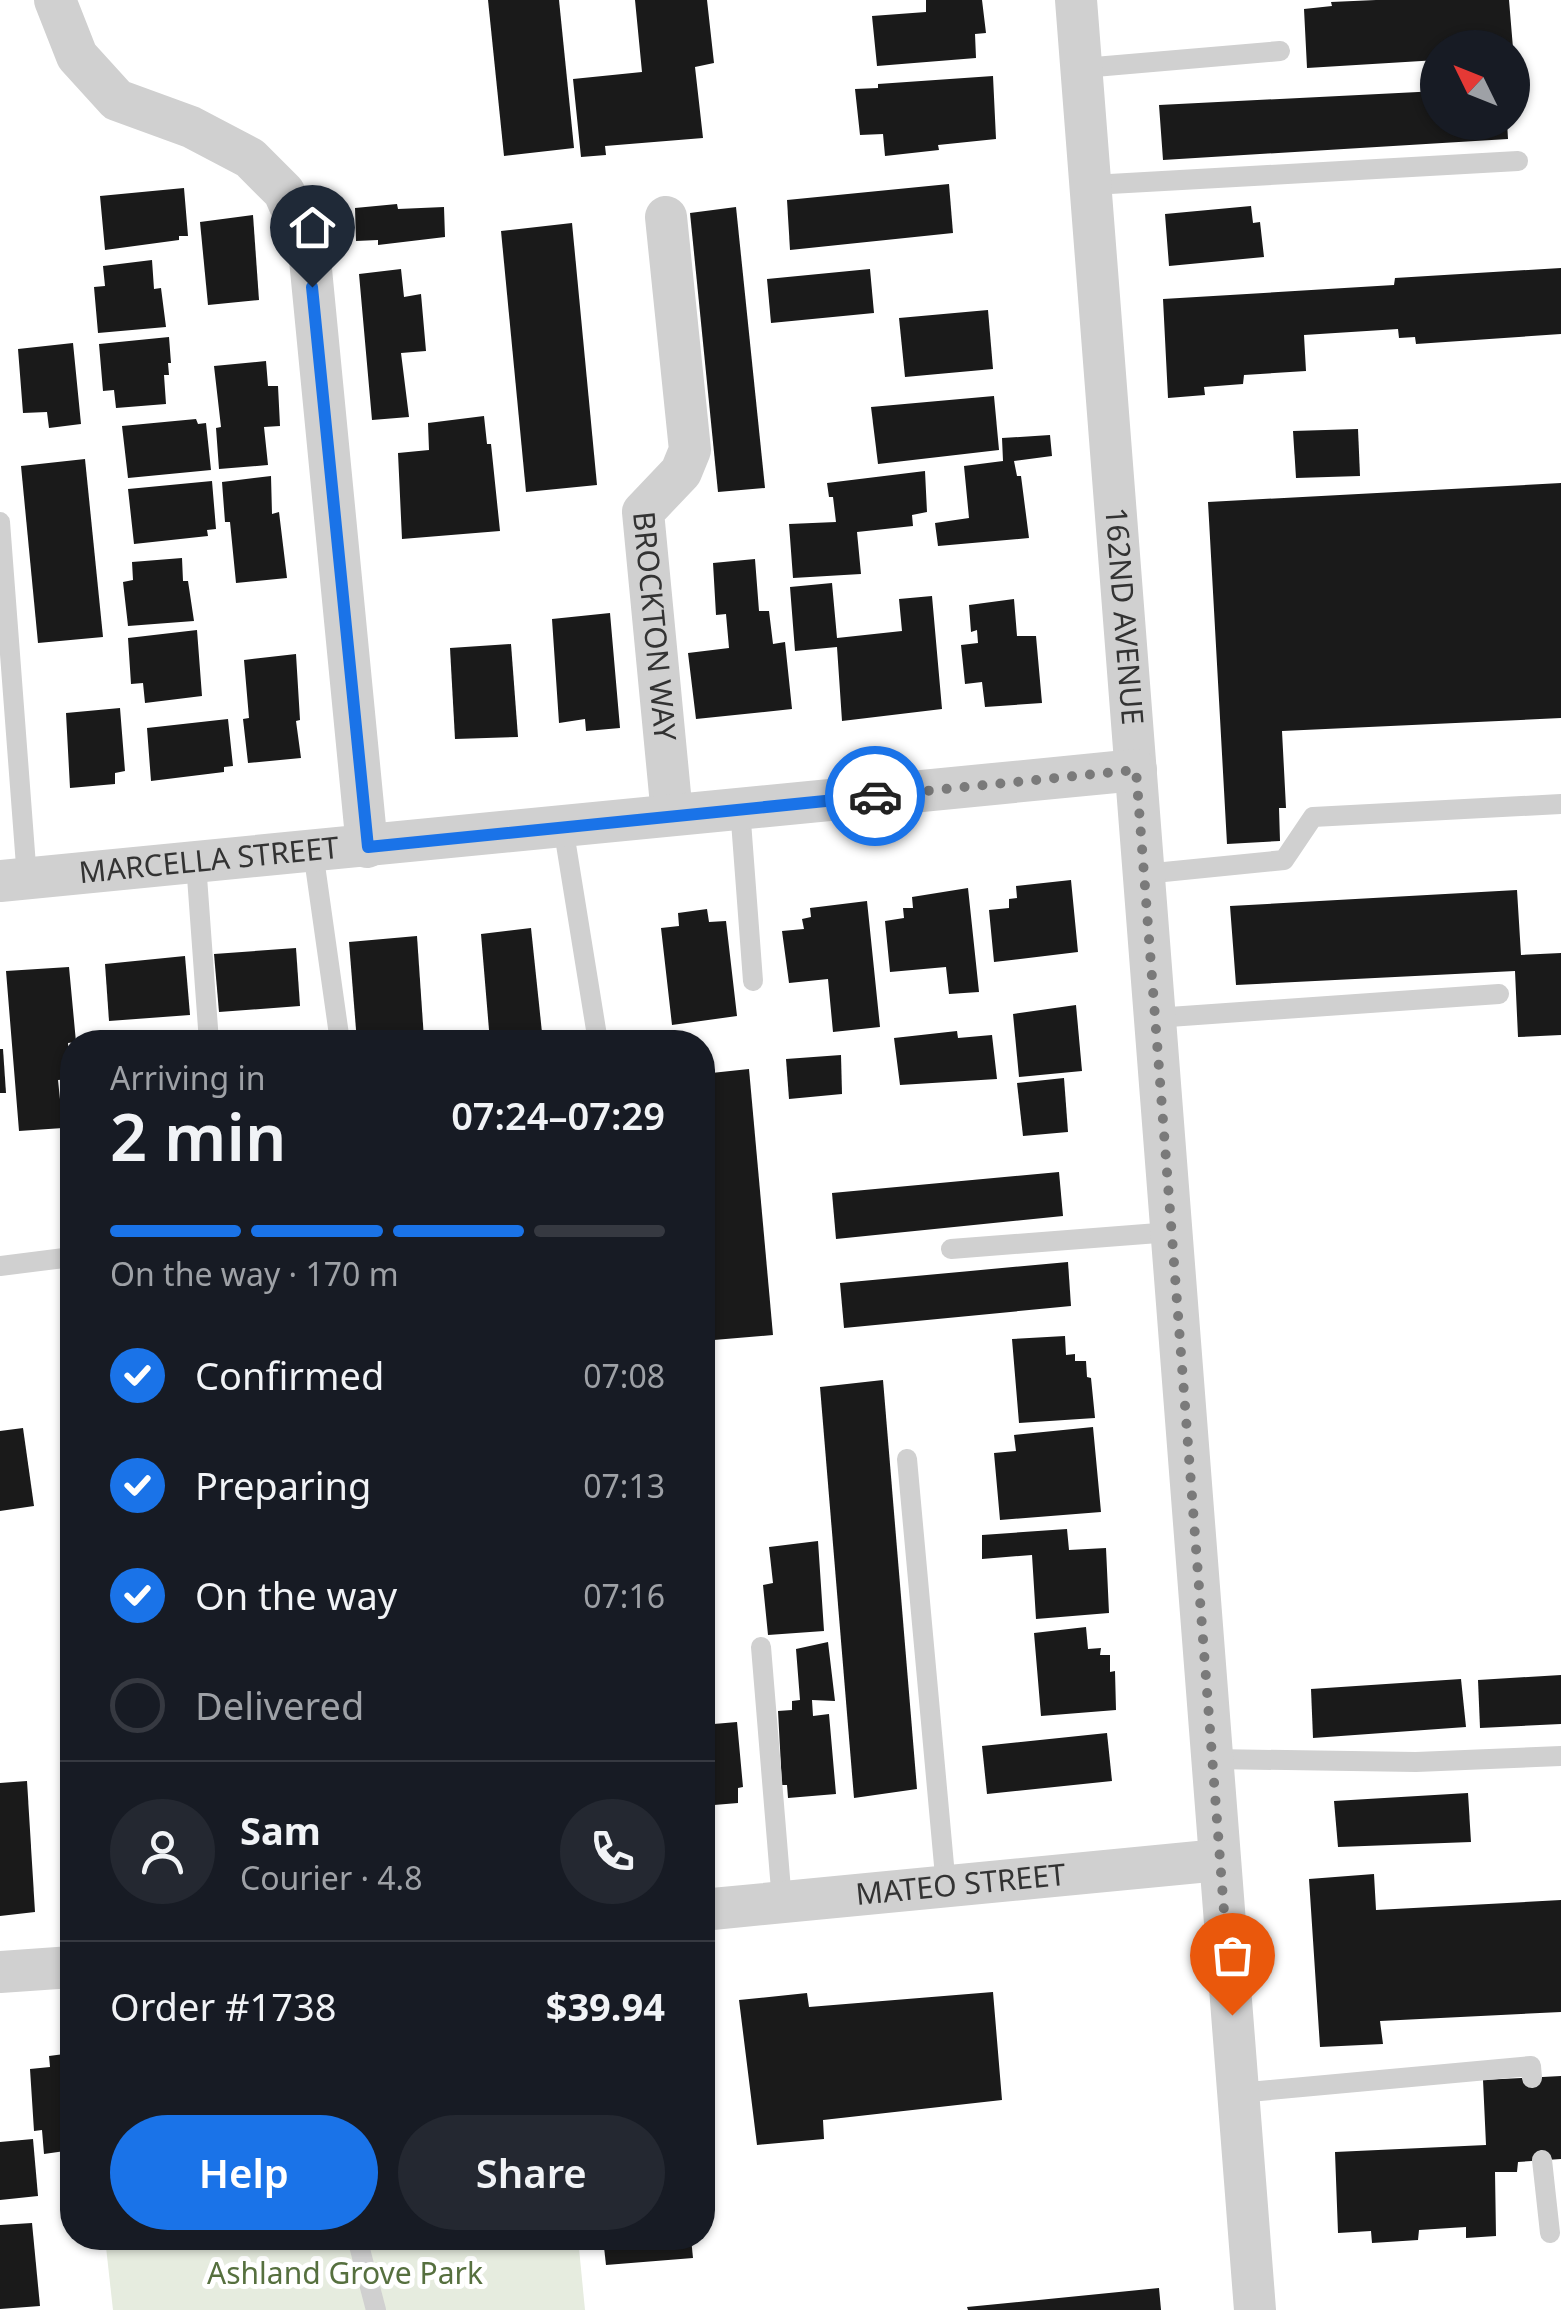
<!DOCTYPE html>
<meta charset="utf-8">
<style>
body{margin:0;font-family:"Noto Sans",sans-serif;background:#242831;color:#f1f3f6;height:100vh;display:flex;flex-direction:column;font-size:38px;white-space:nowrap}
*{box-sizing:border-box;margin:0}
p{font-size:32px;color:#9ea1a6}
.icon{flex:none;width:55px;height:55px;fill:none;stroke:currentColor;stroke-width:2;stroke-linecap:round;stroke-linejoin:round}
.map{position:relative;flex:1;overflow:hidden}
.panel{position:absolute;left:60px;top:1030px;width:655px;height:1220px;display:flex;flex-direction:column;background:#171b24;border-radius:40px;box-shadow:0 2px 8px #0004}
.panel>*{flex:none}
.needle{width:65px;rotate:313deg}
.controls{position:absolute;left:1420px;top:30px;display:grid;gap:20px}
.controls a{display:grid;place-items:center;width:110px;height:110px;border-radius:50%;background:#171b24;box-shadow:0 2px 8px #0004;font-size:50px}
.pin{position:absolute;display:grid;place-items:center;width:85px;height:85px;color:#fff;margin:-102px -42px;border-radius:50% 50% 50% 0;rotate:-45deg;box-shadow:0 0 10px #0007}
.pin .icon{rotate:45deg}
.courier{position:absolute;display:grid;place-items:center;width:100px;height:100px;margin:-50px;border:8px solid #1a73e8;border-radius:50%;background:#fff;color:#222;box-shadow:0 2px 12px #0007}
.overview em{font-style:normal;font-weight:600}
.overview div{display:flex;flex-direction:column-reverse}
.overview{display:flex;align-items:center;justify-content:space-between;height:170px;padding:0 50px}
h1{font-size:65px;font-weight:600;line-height:75px}
.bar{display:grid;grid-template-columns:repeat(4,1fr);gap:15px 10px;align-content:center;height:120px;padding:0 50px}
.bar i{height:12px;border-radius:8px;background:#363941}
.bar .active{background:#1a73e8}
.bar p{grid-column:span 4}
.line{display:flex;align-items:center;gap:25px;padding:0 50px;border-top:2px solid #363941}
.line div{flex:1}
.round{display:grid;place-items:center;flex:none;width:105px;height:105px;border-radius:52px;background:#242831}
ol{padding:0 50px;list-style:none}
li{display:flex;align-items:center;gap:30px;height:110px}
li p{margin-inline-start:auto}
li .icon{padding:10px;border-radius:50%;background:#1a73e8;color:#fff;stroke-width:4}
li:last-child{color:#9ea1a6}
li i{width:55px;height:55px;border:5px solid #363941;border-radius:50%}
.cta{display:flex;gap:20px;margin-top:auto;padding:20px 50px}
.cta a{flex:1;height:115px;border-radius:60px;background:#1a73e8;color:#fff;font-size:40px;font-weight:600;line-height:115px;text-align:center}
.cta a+a{background:#242831;color:#f1f3f6}
.map>svg:first-child{display:block}
</style>
<div class="map">
<svg width="1561" height="2310" viewBox="0 0 1561 2310">
<rect width="100%" height="100%" fill="#fff"/>
<polygon fill="#e6ecdf" points="105,2238 578,2238 585,2310 113,2310"/>
<g fill="#1a1a1a">
<polygon points="488,0 559,0 574,148 504,156"/>
<polygon points="635,0 707,0 714,63 695,67 703,138 605,146 606,155 581,157 573,79 642,72"/>
<polygon points="926,0 982,0 986,33 975,34 976,58 877,66 872,16 926,12"/>
<polygon points="1376,0 1509,0 1513,48 1438,48 1438,60 1307,68 1304,9 1332,6 1331,2"/>
<polygon points="993,76 996,139 938,145 939,150 885,156 883,134 860,135 855,89 878,88 878,84"/>
<polygon points="1438,91 1438,122 1507,122 1508,139 1163,160 1159,105"/>
<polygon points="949,184 953,233 790,250 787,200"/>
<polygon points="184,188 188,236 179,236 179,240 105,250 100,196"/>
<polygon points="397,204 398,209 444,207 445,237 378,245 378,240 356,241 355,208"/>
<polygon points="1251,206 1253,223 1260,222 1264,257 1169,266 1165,214"/>
<polygon points="736,207 765,488 718,492 690,213"/>
<polygon points="253,215 259,300 208,305 200,222"/>
<polygon points="572,223 597,485 526,492 501,231"/>
<polygon points="152,260 154,289 161,288 166,327 98,333 94,287 105,286 103,266"/>
<polygon points="1561,268 1561,334 1416,344 1415,337 1399,338 1398,329 1304,335 1306,371 1244,375 1243,384 1204,387 1205,395 1168,398 1163,299 1394,285 1395,278"/>
<polygon points="401,269 404,297 421,294 426,351 401,353 409,417 372,420 359,274"/>
<polygon points="870,269 874,313 771,323 767,279"/>
<polygon points="988,310 993,369 905,377 899,318"/>
<polygon points="169,337 171,363 168,363 169,375 164,375 166,404 116,408 114,390 103,391 99,344"/>
<polygon points="73,343 81,424 49,428 47,412 23,413 18,349"/>
<polygon points="266,361 268,386 278,386 280,426 264,427 268,465 219,469 216,428 221,427 214,366"/>
<polygon points="994,396 999,450 878,464 871,407"/>
<polygon points="484,416 487,444 491,444 500,531 402,539 398,453 429,450 428,423"/>
<polygon points="196,419 198,424 206,423 211,470 128,478 122,426"/>
<polygon points="1358,429 1360,476 1296,478 1293,431"/>
<polygon points="1050,435 1052,456 1014,461 1017,476 1021,476 1029,538 938,546 935,523 969,518 964,466 1003,461 1002,438"/>
<polygon points="85,459 103,637 38,643 21,466"/>
<polygon points="925,471 927,512 912,515 913,526 857,532 861,574 793,578 789,524 836,522 833,497 829,497 827,483"/>
<polygon points="271,476 272,514 279,512 287,578 236,583 230,522 225,522 222,482"/>
<polygon points="212,481 216,529 207,530 208,536 134,544 128,489"/>
<polygon points="1561,483 1561,718 1282,731 1286,808 1279,808 1280,841 1227,844 1208,502"/>
<polygon points="182,558 183,581 188,581 194,621 128,626 123,582 133,580 132,562"/>
<polygon points="755,559 759,611 769,611 773,644 785,642 792,709 696,719 688,653 729,648 726,614 716,615 713,563"/>
<polygon points="832,583 837,638 902,631 899,599 932,596 942,709 842,721 837,647 795,651 790,587"/>
<polygon points="1014,599 1017,636 1036,636 1042,703 985,707 982,682 965,684 961,645 978,643 977,630 971,632 969,605"/>
<polygon points="610,613 620,728 586,731 585,719 559,723 552,619"/>
<polygon points="197,630 202,696 145,703 143,683 131,684 128,638"/>
<polygon points="511,644 518,737 455,739 450,648"/>
<polygon points="296,654 300,720 296,721 301,758 248,763 243,719 249,718 244,660"/>
<polygon points="120,708 125,771 115,773 115,784 70,788 66,713"/>
<polygon points="228,719 233,766 224,767 224,772 151,781 147,728"/>
<polygon points="1071,880 1078,952 994,962 989,910 1009,908 1009,899 1017,898 1016,886"/>
<polygon points="968,888 979,992 949,994 946,967 890,972 885,921 904,918 903,908 913,908 912,897"/>
<polygon points="1517,890 1521,955 1561,953 1561,1035 1518,1037 1515,971 1236,985 1230,906"/>
<polygon points="867,901 880,1027 833,1032 828,979 789,983 782,931 804,929 802,919 811,917 810,908"/>
<polygon points="707,909 709,922 726,921 737,1016 672,1025 661,928 679,926 678,913"/>
<polygon points="531,928 543,1042 490,1042 481,934"/>
<polygon points="417,936 424,1039 357,1042 349,942"/>
<polygon points="296,948 300,1006 219,1012 214,954"/>
<polygon points="185,956 190,1015 109,1021 105,964"/>
<polygon points="69,967 76,1042 68,1043 70,1079 58,1080 63,1128 19,1131 6,971"/>
<polygon points="1076,1005 1082,1071 1019,1077 1013,1014"/>
<polygon points="957,1031 958,1038 992,1035 997,1079 900,1085 894,1038"/>
<polygon points="0,1049 3,1049 6,1093 0,1093"/>
<polygon points="841,1055 842,1094 789,1099 786,1059"/>
<polygon points="749,1069 773,1335 702,1341 702,1074"/>
<polygon points="1064,1078 1068,1132 1023,1136 1017,1083"/>
<polygon points="1059,1172 1063,1216 836,1239 832,1193"/>
<polygon points="1068,1262 1071,1306 844,1328 840,1283"/>
<polygon points="1065,1336 1066,1355 1075,1354 1075,1361 1086,1361 1087,1377 1091,1378 1095,1418 1019,1423 1012,1339"/>
<polygon points="883,1380 917,1789 854,1798 820,1387"/>
<polygon points="1093,1427 1101,1512 1000,1520 994,1453 1016,1451 1014,1435"/>
<polygon points="23,1428 34,1506 0,1511 0,1431"/>
<polygon points="1067,1529 1069,1550 1106,1548 1109,1613 1036,1619 1032,1555 982,1559 982,1535"/>
<polygon points="818,1541 824,1631 768,1635 763,1585 773,1583 769,1547"/>
<polygon points="1086,1627 1088,1649 1101,1648 1100,1655 1110,1655 1110,1672 1115,1671 1116,1710 1041,1716 1034,1633"/>
<polygon points="828,1642 835,1701 812,1700 813,1716 829,1714 836,1794 788,1798 787,1785 782,1785 778,1711 792,1710 792,1701 800,1700 796,1649"/>
<polygon points="1561,1675 1561,1724 1480,1728 1478,1680"/>
<polygon points="1461,1679 1466,1727 1313,1738 1311,1689"/>
<polygon points="737,1722 743,1787 738,1788 738,1803 702,1806 702,1725"/>
<polygon points="1107,1733 1112,1781 987,1794 982,1746"/>
<polygon points="27,1781 35,1912 0,1916 0,1783"/>
<polygon points="1468,1793 1471,1842 1338,1847 1334,1801"/>
<polygon points="1374,1874 1376,1910 1561,1900 1561,2012 1380,2021 1383,2044 1320,2047 1309,1879"/>
<polygon points="993,1992 1002,2100 823,2120 824,2139 757,2145 739,2000 807,1993 809,2007"/>
<polygon points="72,2053 72,2150 44,2154 42,2130 34,2131 30,2069 50,2067 49,2056"/>
<polygon points="1561,2076 1561,2159 1518,2162 1517,2172 1495,2172 1496,2236 1466,2238 1466,2227 1419,2230 1418,2240 1372,2243 1371,2231 1338,2233 1335,2152 1486,2145 1483,2080"/>
<polygon points="33,2139 38,2196 0,2200 0,2142"/>
<polygon points="32,2223 40,2306 0,2309 0,2225"/>
<polygon points="603,2238 691,2238 693,2258 606,2265"/>
<polygon points="1159,2288 1161,2310 968,2310 967,2307"/>
</g>
<g fill="none" stroke-linecap="round" stroke-linejoin="round">
<g stroke="#d0d0d0" stroke-width="20">
<polyline points="1083,68 1280,51"/>
<polyline points="1092,185 1518,161"/>
<polyline points="0,522 27,879"/>
<polyline points="740,808 753,981"/>
<polyline points="563,826 598,1042"/>
<polyline points="313,851 340,1042"/>
<polyline points="196,863 209,1042"/>
<polyline points="1144,874 1284,860 1313,817 1561,804"/>
<polyline points="1155,1018 1499,994"/>
<polyline points="951,1249 1171,1232"/>
<polyline points="0,1266 72,1257"/>
<polyline points="907,1459 946,1887"/>
<polyline points="761,1647 782,1902"/>
<polyline points="1212,1759 1416,1762 1561,1756"/>
<polyline points="1238,2093 1531,2066 1532,2078"/>
<polyline points="1542,2160 1550,2233"/>
<polyline points="357,2238 376,2310"/>
</g>
<g stroke="#d0d0d0" stroke-width="42">
<polyline points="55,0 77,56 117,100 191,127 250,158 284,192 309,249 367,847"/>
<path id="s1" d="M1076,0l179,2310"/>
<path id="s2" d="M666,217l24,233 -9,22 -38,40 29,303"/>
<path id="s3" d="M0,881l1136,-111"/>
<path id="s4" d="M702,1910l517,-50"/>
<polyline points="0,1972 72,1967"/>
</g>
</g>
<g fill="none" stroke-linecap="round" stroke-linejoin="round">
<polyline stroke="#7a7a7a" stroke-width="10" stroke-dasharray="0 18" points="875,796 1136,770 1232,2015"/>
<polyline stroke="#1a73e8" stroke-width="12" points="312,287 368,847 875,796"/>
</g>
<g text-anchor="middle" stroke-width="10" stroke-linejoin="round" paint-order="stroke">
<g font-size="30" fill="#333" stroke="#fff">
<text dy="10" stroke="none"><textPath href="#s1" startOffset="618">162ND AVENUE</textPath></text>
<text dy="10" stroke="none"><textPath href="#s2" startOffset="428">BROCKTON WAY</textPath></text>
<text dy="10" stroke="none"><textPath href="#s3" startOffset="210">MARCELLA STREET</textPath></text>
<text dy="10" stroke="none"><textPath href="#s4" startOffset="260">MATEO STREET</textPath></text>
</g>
<g font-size="30" fill="#56703f" stroke="#fff">
<text x="345" y="2284">Ashland Grove Park</text>
</g>
</g>
</svg>
<div class="controls">
<a><svg class="needle" viewBox="-14 -14 28 28"><path d="M0-13l5 13h-10z" fill="#e53935"/><path d="M0 13l5-13h-10z" fill="#9ea1a6"/></svg></a>
</div>
<div class="pin" style="left:1232px;top:2015px;background:#ea580c"><svg class="icon" aria-label="bag" viewBox="0 0 24 24"><path d="M5 8h14l-1 12H6zM9 8a3 3 0 0 1 6 0"/></svg></div>
<div class="pin" style="left:312px;top:287px;background:#1f2937"><svg class="icon" aria-label="home" viewBox="0 0 24 24"><path d="M3 11l9-7 9 7M6 9v11h12V9"/></svg></div>
<div class="courier" style="left:875px;top:796px"><svg class="icon" aria-label="car" viewBox="0 0 24 24"><path d="M5 17H2v-5l4-1 3-4h7l3 4 3 1v5h-3M9 17h6M6 11h13"/><circle cx="7" cy="17" r="2"/><circle cx="17" cy="17" r="2"/></svg></div>
<section class="panel">
<div class="overview"><div><h1>2 min</h1><p>Arriving in</p></div><em>07:24–07:29</em></div>
<div class="bar"><i class="active"></i><i class="active"></i><i class="active"></i><i></i><p>On the way · 170 m</p></div>
<ol>
<li><svg class="icon" aria-label="check" viewBox="0 0 24 24"><path d="M5 12l5 5 9-10"/></svg>Confirmed<p>07:08</p></li>
<li><svg class="icon" aria-label="check" viewBox="0 0 24 24"><path d="M5 12l5 5 9-10"/></svg>Preparing<p>07:13</p></li>
<li><svg class="icon" aria-label="check" viewBox="0 0 24 24"><path d="M5 12l5 5 9-10"/></svg>On the way<p>07:16</p></li>
<li><i></i>Delivered</li>
</ol>
<div class="line" style="height:180px"><a class="round"><svg class="icon" aria-label="person" viewBox="0 0 24 24"><circle cx="12" cy="8" r="4"/><path d="M4 21q1-7 8-7t8 7"/></svg></a><div><b>Sam</b><p>Courier · 4.8</p></div><a class="round"><svg class="icon" aria-label="phone" viewBox="0 0 24 24"><path d="M5 4h4l2 5-3 2q2 4 5 5l2-3 5 2v4C11 20 4 13 5 4z"/></svg></a></div>
<div class="line" style="height:130px"><div>Order #1738</div><b>$39.94</b></div>
<div class="cta"><a>Help</a><a>Share</a></div>
</section>
</div>
